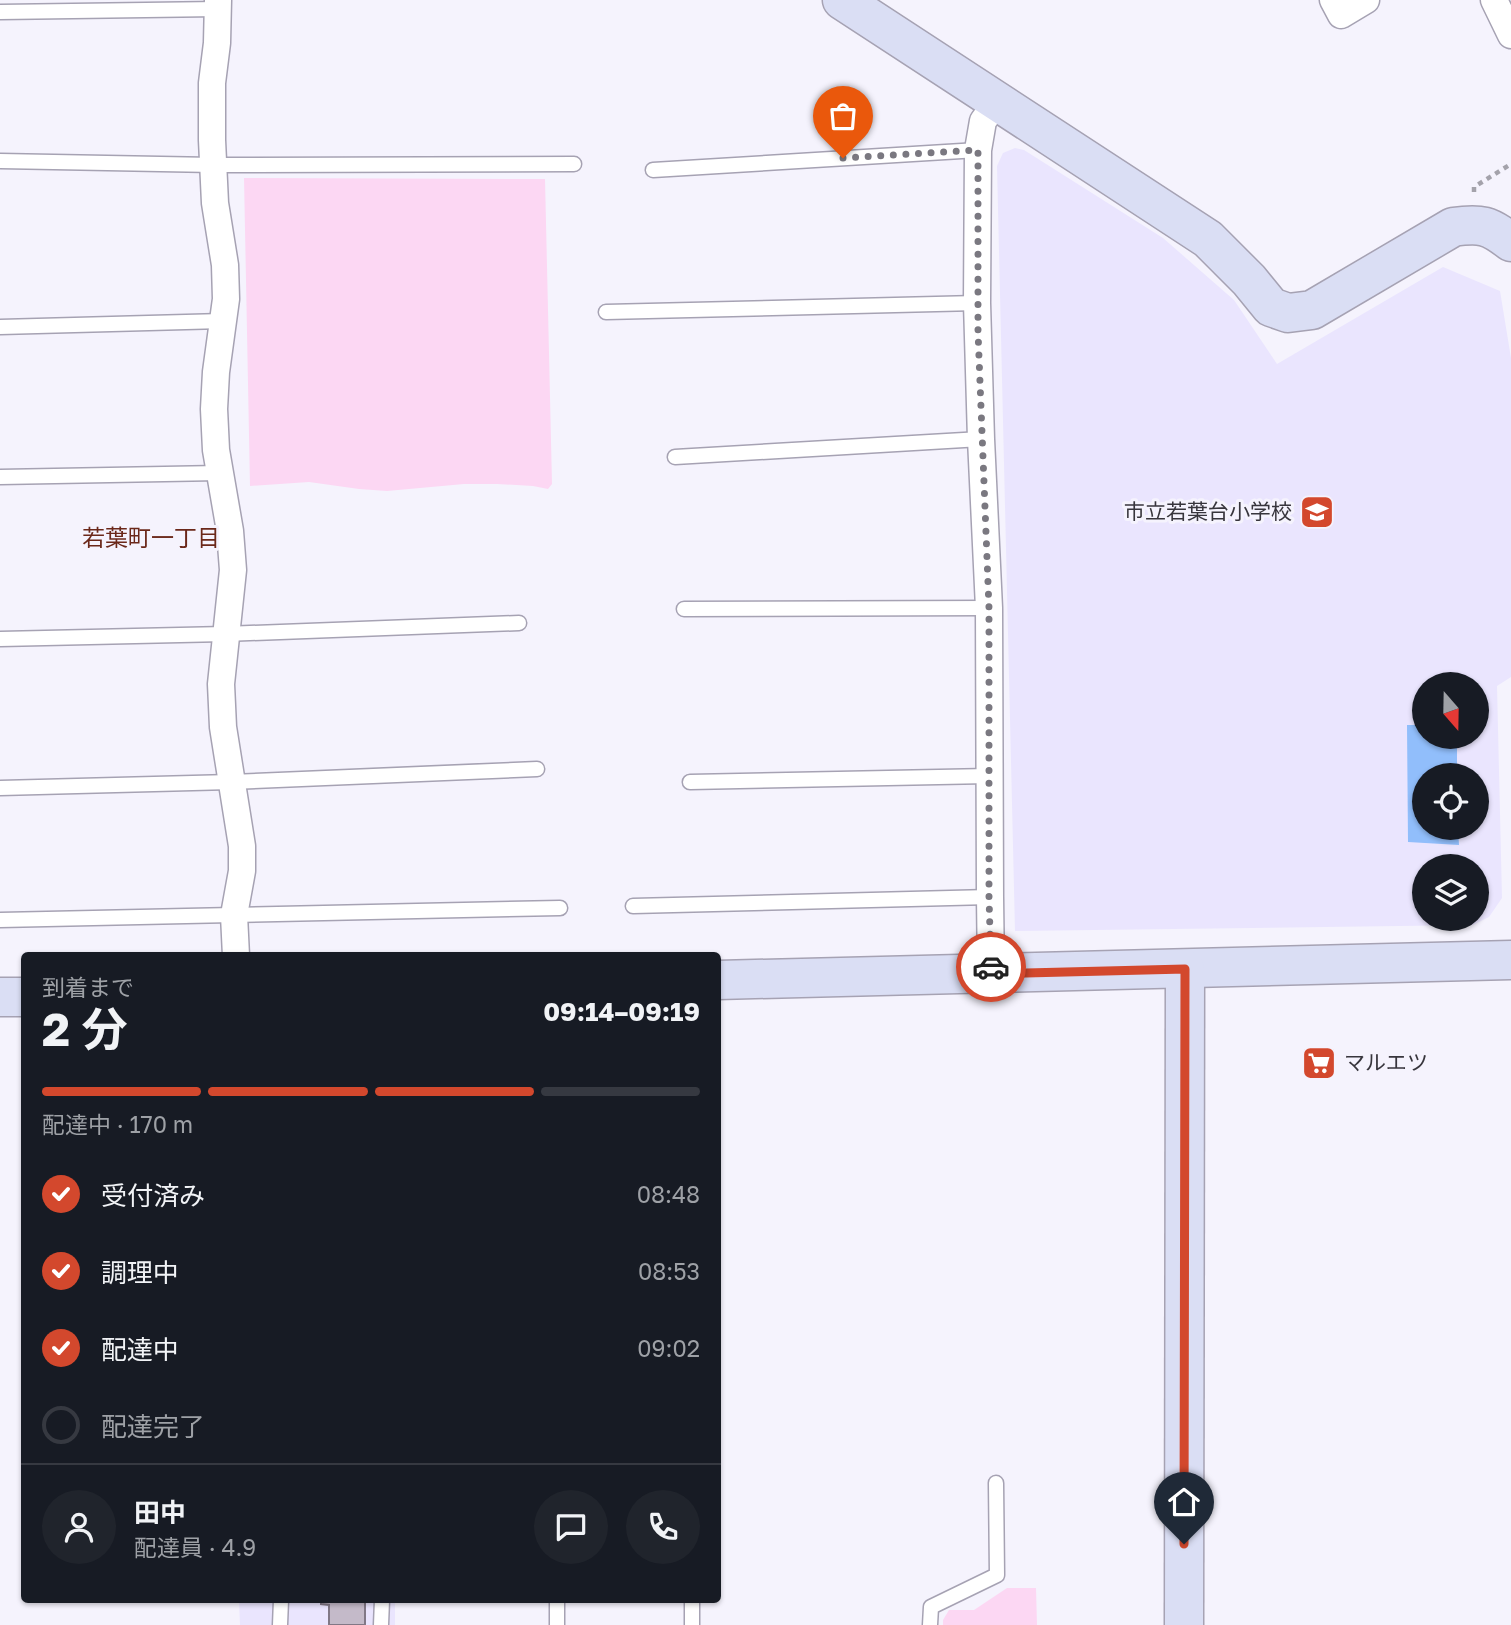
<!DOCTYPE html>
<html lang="ja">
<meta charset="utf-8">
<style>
body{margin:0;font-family:"Golos Text","Noto Sans JP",sans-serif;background:#20242c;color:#f1f3f6;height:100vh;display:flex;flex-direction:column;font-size:26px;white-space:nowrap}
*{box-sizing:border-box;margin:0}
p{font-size:23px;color:#9ea1a6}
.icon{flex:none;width:38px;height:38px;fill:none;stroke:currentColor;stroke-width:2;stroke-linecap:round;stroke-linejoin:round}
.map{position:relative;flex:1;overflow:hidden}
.sheet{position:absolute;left:21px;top:952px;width:700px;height:651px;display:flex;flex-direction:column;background:#171b24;border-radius:7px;box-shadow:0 2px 5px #0004}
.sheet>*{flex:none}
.needle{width:46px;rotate:160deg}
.tools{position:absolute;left:1412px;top:672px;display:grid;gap:14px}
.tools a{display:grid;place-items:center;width:77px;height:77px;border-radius:50%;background:#171b24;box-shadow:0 2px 5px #0004;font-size:35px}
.pin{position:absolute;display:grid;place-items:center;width:60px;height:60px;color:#fff;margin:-72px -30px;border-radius:50% 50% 50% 0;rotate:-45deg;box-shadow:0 0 7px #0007}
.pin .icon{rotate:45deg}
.courier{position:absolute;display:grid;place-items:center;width:70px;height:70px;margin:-35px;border:5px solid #d3482d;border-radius:50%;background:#fff;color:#222;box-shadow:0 2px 9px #0007}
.headline em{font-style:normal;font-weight:700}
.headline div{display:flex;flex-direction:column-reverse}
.headline{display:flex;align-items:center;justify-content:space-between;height:119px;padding:0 21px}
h1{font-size:46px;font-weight:700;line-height:52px}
.bar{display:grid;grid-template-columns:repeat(4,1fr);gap:10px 7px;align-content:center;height:84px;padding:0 21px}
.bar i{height:9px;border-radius:5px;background:#363941}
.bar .selected{background:#d3482d}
.bar p{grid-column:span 4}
.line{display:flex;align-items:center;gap:18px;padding:0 21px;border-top:2px solid #363941}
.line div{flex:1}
.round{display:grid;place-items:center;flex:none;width:74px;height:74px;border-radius:37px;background:#20242c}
ol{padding:0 21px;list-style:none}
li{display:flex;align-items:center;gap:21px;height:77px}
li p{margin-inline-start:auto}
li .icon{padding:7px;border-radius:50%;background:#d3482d;color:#fff;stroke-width:4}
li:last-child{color:#9ea1a6}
li i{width:38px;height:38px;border:4px solid #363941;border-radius:50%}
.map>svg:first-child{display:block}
</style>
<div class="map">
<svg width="1511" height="1625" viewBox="0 0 1511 1625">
<rect width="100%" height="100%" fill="#f5f3fd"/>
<g fill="#eae5fe" fill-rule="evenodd">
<path d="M1015,148l9,2 139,88 71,62 43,64 166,-97 57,24 11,67v319l-14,9 5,212 -13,19 -16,8 -458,6 -18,-765 6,-13zM1424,684h53v53h-53zM1424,775h53v53h-53zM1424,866h53v53h-53z"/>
<polygon points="239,1600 395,1600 395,1625 240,1625"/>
</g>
<g fill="#fcd7f3">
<polygon points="244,178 545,179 552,484 548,489 533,486 497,484 464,484 387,491 359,489 309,482 250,486"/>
<polygon points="1007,1588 1036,1588 1037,1625 943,1625 943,1620 949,1610 974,1610"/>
</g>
<polygon fill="#91befb" points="1407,725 1424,725 1424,737 1457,737 1457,775 1424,775 1424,828 1458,828 1459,845 1408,842"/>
<polygon fill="#c4bac9" stroke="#817886" stroke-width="2" points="321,1600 365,1600 365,1625 329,1625 329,1605 321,1604"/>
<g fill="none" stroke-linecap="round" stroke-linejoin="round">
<g stroke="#a6a2b3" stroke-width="17">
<g id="lane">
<polyline points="0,12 218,9"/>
<polyline points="0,161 214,165 574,164"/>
<polyline points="653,170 978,150"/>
<polyline points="606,312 977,303"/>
<polyline points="0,327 223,321"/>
<polyline points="675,457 981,439"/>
<polyline points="0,477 219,473"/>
<polyline points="684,609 989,608"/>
<polyline points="0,639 225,634 519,623"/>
<polyline points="690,782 989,776"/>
<polyline points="0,788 231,782 537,769"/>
<polyline points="633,906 990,897"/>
<polyline points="0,920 560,908"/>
<polyline points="557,1600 557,1625"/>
<polyline points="692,1600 692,1625"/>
<polyline points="280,1625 281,1600"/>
<polyline points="381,1625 382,1600"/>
<polyline points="930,1625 931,1607 997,1575 996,1483"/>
</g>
</g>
<g stroke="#a6a2b3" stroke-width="29">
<g id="street">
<polyline points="218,0 217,43 212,83 212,140 215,203 225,265 226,299 216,372 214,409 216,450 230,531 233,570 221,684 223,727 242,846 242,871 234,915 236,956"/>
<polyline points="1333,0 1341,15 1366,0"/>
<polyline points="1494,0 1511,35"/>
<polyline points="991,974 990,897 989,608 981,439 977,303 978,150 983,121 997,102"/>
</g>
</g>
<g stroke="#a6a2b3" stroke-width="41">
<g id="secondary">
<path d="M842,0l366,239 41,41 22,27 17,6 24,-3 141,-83c28,-4 36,-2 58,15"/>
<polyline points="718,980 1511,960"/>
<polyline points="0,997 24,997"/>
<polyline points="1184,1625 1185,969"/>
</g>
</g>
<polyline stroke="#a4a2ab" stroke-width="4.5" stroke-dasharray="5 5" stroke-linecap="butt" points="1474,192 1474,187 1511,164"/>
<use href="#lane" stroke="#fff" stroke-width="14"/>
<use href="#street" stroke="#fff" stroke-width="26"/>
<use href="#secondary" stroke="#dadef4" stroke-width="38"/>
</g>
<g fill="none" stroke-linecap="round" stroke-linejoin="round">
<polyline stroke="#7a7880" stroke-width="7" stroke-dasharray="0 12.6" points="843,158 978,150 978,332 989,608 989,897 991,967"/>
<polyline stroke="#d3482d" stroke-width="9" points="991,967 991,974 1185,969 1184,1544"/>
</g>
<defs>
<g id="school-square" transform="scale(1.75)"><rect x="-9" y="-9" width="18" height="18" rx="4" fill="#d3482d" stroke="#f5f3fd"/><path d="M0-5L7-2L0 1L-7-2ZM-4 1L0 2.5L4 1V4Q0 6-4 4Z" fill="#fff"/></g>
<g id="supermarket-square" transform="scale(1.75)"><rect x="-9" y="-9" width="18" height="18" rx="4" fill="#d3482d" stroke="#f5f3fd"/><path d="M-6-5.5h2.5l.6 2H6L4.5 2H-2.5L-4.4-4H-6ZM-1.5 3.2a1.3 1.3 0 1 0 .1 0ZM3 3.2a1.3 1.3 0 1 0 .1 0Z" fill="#fff"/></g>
</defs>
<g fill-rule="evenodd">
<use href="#school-square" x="1317" y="512"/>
<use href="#supermarket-square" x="1319" y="1063"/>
</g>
<g text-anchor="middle" stroke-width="6" stroke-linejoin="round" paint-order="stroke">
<g font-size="21" fill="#37353c" stroke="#f5f3fd" text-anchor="end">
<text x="1292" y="519">市立若葉台小学校</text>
<text x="1344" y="1070" text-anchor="start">マルエツ</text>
</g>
<g font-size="23" fill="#6b281a" stroke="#f5f3fd">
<text x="151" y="546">若葉町一丁目</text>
</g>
</g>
</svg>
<div class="tools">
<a><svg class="needle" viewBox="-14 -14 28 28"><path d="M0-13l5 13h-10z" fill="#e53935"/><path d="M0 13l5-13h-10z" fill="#9ea1a6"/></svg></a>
<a><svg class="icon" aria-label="locate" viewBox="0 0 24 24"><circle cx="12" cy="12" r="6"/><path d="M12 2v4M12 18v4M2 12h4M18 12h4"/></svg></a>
<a><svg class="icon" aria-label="layers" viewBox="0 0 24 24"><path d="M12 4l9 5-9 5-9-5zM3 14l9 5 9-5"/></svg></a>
</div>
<div class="pin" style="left:843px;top:158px;background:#ea580c"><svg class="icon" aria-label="bag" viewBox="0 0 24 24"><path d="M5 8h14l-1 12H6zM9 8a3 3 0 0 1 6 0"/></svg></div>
<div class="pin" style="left:1184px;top:1544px;background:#1f2937"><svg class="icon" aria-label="home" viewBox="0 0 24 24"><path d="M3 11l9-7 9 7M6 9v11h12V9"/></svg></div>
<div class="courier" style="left:991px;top:967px"><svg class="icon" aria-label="car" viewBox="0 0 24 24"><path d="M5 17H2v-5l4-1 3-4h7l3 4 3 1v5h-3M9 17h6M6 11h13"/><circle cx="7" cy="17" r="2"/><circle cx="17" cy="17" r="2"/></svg></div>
<section class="sheet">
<div class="headline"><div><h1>2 分</h1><p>到着まで</p></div><em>09:14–09:19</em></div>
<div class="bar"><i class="selected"></i><i class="selected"></i><i class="selected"></i><i></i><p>配達中 · 170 m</p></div>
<ol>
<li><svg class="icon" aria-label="check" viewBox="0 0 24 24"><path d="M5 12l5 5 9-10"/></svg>受付済み<p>08:48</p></li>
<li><svg class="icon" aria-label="check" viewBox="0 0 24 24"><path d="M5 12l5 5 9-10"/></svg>調理中<p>08:53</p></li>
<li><svg class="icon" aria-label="check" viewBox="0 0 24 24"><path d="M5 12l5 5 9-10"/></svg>配達中<p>09:02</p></li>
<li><i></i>配達完了</li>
</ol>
<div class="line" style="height:126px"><a class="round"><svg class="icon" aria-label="person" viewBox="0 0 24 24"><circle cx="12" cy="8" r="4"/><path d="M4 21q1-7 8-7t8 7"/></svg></a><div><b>田中</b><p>配達員 · 4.9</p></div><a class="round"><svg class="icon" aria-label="chat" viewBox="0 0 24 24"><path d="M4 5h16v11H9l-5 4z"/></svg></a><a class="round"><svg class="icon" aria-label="phone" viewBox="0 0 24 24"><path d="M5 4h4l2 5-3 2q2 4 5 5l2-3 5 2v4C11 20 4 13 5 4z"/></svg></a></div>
</section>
</div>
